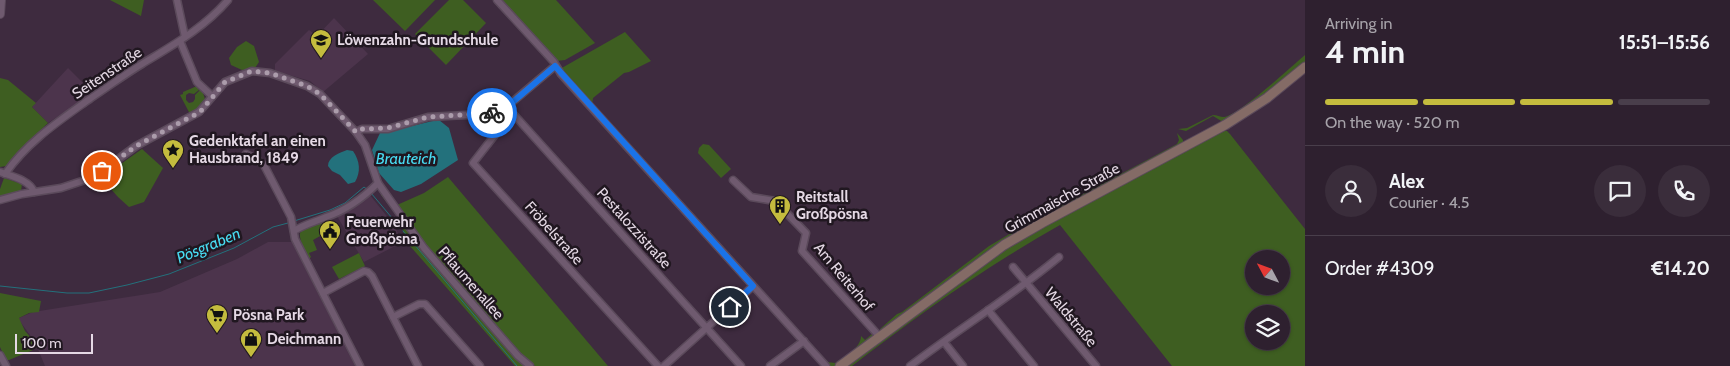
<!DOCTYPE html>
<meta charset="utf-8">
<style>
body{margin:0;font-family:Cabin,sans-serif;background:#3a2d3b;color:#f1f3f6;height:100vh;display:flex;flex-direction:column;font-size:19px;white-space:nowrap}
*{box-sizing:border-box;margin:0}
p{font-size:16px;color:#a7a3aa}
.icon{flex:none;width:28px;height:28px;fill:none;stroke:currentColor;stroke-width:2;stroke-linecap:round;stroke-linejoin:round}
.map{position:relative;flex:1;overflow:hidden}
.panel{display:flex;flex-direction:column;background:#2e202f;width:425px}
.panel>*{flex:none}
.needle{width:32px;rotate:311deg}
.fabs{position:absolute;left:1245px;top:250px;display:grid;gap:10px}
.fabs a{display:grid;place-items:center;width:45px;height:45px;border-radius:50%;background:#2e202f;box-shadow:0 1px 4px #0004,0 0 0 1px #493e4b;font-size:25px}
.scale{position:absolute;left:15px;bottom:12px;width:78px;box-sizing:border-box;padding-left:5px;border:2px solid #e5d9e5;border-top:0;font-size:14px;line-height:18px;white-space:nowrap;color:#e5d9e5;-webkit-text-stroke:4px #201720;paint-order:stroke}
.pin{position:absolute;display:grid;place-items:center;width:42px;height:42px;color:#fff;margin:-21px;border:2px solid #fff;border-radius:50%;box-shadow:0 1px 5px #0007}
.courier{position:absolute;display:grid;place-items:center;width:50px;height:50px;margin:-25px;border:4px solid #1a73e8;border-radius:50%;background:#fff;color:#222;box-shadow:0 1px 6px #0007}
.overview em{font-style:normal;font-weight:700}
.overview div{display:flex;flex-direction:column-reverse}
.overview{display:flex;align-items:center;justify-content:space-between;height:85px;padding:0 20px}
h1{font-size:32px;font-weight:700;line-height:38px}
.bar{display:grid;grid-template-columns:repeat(4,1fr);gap:8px 5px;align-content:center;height:60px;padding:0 20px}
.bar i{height:6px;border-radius:4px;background:#493e4b}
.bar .current{background:#c4bc3e}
.bar p{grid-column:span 4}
.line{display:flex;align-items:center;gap:12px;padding:0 20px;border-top:1px solid #493e4b}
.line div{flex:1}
.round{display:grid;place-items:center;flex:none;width:52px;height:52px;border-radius:26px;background:#3a2d3b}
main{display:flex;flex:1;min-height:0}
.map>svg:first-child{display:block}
</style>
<main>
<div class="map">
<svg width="1305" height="366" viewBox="0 0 1305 366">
<rect width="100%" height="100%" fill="#3e2b3f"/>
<g fill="#4c344c">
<polygon points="334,18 368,54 323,92 310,81 275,71 275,64 309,30 317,36"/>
<polygon points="68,68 93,93 48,123 32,107"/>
<polygon points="369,194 394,225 401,240 399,244 364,262 337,216 351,209"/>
<polygon points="268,242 292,242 355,366 45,366 35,342 19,320 19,318 33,312 160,292 237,259"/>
</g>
<g fill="#3e5e21" fill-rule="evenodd">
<polygon points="110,0 144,0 141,16"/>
<polygon points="373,0 435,0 405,31"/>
<polygon points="449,0 463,0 486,23 446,65 415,34"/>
<polygon points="500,0 556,0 595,43 565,60 557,61"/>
<path d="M625,32l26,29 -22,11 -5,1 -31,25 -1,7 235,257 8,1c10,-7 26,-15 26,-27l4,4 8,-7 2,3 -40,30h-7l-268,-297z"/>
<polygon points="246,41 254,46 259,62 255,68 242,70 231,65 229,58 237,47"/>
<path d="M1305,55v8c-26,21 -53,41 -82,59l-10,-6 -27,15 -8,-2 9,-1 26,-13c4,0 7,2 11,2 14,-1 68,-51 81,-62z"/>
<polygon points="0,78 8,80 36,103 32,107 48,123 25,145 6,166 0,167"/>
<polygon points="197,86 199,90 194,94 189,93 186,95 186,100 189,103 193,102 195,99 195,95 200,90 203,93 205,99 201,105 190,114 180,95 183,94 183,92"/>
<path d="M1222,131h5l3,3 75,95v137h-133l-112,-141c-73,41 -142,90 -208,141h-7l142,-106 44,-27zM1254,259h27v27h-27zM1254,314h27v27h-27z"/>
<polygon points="1177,133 1183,140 1183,143 992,249 881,330 880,329 897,314 902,312 989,246 1018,229 1177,144 1179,140"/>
<polygon points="703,144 709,145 731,169 721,178 698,153 699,148"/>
<polygon points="142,149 163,168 144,202 129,207 118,197 101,178"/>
<polygon points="448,177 608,366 535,366 528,361 423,243 397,205 424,193"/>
<polygon points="4,178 22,184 21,191 0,197 0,189"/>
<polygon points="383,193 400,216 526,366 515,366 410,246 405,239 401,221 381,195"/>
<path d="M327,220l4,10 -18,10 4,10 -8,3 2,4 -2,2c-15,-30 -13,-30 18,-39z"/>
<polygon points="359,253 365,266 339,279 332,267"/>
<polygon points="0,293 41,301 39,312 29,313 19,318 25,331 35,342 31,345 33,350 9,360 6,360 0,347"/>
</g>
<g fill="#23717c">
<path d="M439,120l10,8 9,32 -37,24 -20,8 -7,-2 -15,-17 -7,-23 8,-17c21,-3 39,-10 59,-13z"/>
<path d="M347,150l6,1c7,10 8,21 2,31l-7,2 -8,-9 -8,-4 -4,-5c0,-9 11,-13 19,-16z"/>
</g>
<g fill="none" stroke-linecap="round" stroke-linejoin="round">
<g stroke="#23717c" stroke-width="1">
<polyline points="371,193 398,225"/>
<polyline points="294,221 330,210 345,203 364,187 368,190"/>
<polyline points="403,231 517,366"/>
<polyline points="0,286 67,293 89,293 127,285 169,274 234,248 273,227 288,223"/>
</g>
<g stroke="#5b4a5b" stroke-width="9">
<g id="minor">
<polyline points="177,0 185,37"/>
<polyline points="497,0 554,62 561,74 826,366"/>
<polyline points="180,41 197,82 212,96"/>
<polyline points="507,107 741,366"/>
<polyline points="512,113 473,163 658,366"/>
<polyline points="356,132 362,129 388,129 428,117 486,114 504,109 555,66"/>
<polyline points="246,154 256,159 264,165 291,217 295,239 360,366"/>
<path d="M0,172c11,4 30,8 34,20"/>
<path d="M5,174c23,-33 54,-53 86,-76 17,-11 34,-24 51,-34 31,-19 62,-36 86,-64"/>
<polyline points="733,180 751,197 775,201 806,233 802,251 879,336"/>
<polyline points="0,200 22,194 61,188 85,180 102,171 136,146 199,112 225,82 252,71 270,73 307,86 320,94 356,132 365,145 378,183 424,248 518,356 530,366"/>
<path d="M294,231c11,-7 21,-9 32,-14 21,-7 37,-19 52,-34"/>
<polyline points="1013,267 1096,366"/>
<polyline points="323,293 364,271 368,272 372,276 418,366"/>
<polyline points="988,310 1034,366"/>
<polyline points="393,317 419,304 425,304 480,366"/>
<polyline points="944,342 963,366"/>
<polyline points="0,355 6,366"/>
<polyline points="664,366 753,286"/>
<polyline points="770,366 804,341"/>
<path d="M910,366c49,-37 102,-70 149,-109"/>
</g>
</g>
<g stroke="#5b4a5b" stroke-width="10">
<polyline id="tertiary" points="0,14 1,0"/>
</g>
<g stroke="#5b4a5b" stroke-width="11">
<polyline id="secondary" points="840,366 1004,245 1042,223 1225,125 1267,98 1305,67"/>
</g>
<use href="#minor" stroke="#6f5a6f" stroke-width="6"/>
<use href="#tertiary" stroke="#6f5a6f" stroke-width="8"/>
<use href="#secondary" stroke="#846b66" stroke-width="9"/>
</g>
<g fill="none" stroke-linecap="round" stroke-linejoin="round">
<polyline stroke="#ab9cab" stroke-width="5" stroke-dasharray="0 9" points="102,171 136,146 200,112 225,82 252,71 270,73 307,86 320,94 356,132 362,129 388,128 428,117 492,113"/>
<polyline stroke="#1a73e8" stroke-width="6" points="492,113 507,107 555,66 753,286 730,307"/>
</g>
<defs>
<g id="school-pin" transform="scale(1.125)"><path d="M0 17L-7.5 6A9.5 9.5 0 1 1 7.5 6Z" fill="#c4bc3e" stroke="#201720"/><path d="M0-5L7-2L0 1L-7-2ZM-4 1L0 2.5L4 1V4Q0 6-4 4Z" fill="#111"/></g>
<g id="sight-pin" transform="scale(1.125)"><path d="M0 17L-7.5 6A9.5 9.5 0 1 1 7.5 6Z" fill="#c4bc3e" stroke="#201720"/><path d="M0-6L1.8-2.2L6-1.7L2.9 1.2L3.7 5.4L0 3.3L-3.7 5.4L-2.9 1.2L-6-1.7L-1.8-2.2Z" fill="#111"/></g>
<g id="building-pin" transform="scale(1.125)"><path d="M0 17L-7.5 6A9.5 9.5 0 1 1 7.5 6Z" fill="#c4bc3e" stroke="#201720"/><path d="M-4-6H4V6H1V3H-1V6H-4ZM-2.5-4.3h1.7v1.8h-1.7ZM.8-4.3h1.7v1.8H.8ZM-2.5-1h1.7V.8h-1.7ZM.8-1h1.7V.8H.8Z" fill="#111"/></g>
<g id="civic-pin" transform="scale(1.125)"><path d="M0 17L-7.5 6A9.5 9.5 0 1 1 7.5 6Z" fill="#c4bc3e" stroke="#201720"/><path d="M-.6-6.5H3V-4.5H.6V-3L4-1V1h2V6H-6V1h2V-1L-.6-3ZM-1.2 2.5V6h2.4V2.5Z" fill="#111"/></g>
<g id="supermarket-pin" transform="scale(1.125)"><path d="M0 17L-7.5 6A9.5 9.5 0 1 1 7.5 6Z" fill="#c4bc3e" stroke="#201720"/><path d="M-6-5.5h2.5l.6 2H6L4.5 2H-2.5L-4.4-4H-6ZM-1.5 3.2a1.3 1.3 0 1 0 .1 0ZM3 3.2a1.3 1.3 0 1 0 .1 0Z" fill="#111"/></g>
<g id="shop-pin" transform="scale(1.125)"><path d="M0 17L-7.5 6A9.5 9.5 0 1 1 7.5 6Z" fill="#c4bc3e" stroke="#201720"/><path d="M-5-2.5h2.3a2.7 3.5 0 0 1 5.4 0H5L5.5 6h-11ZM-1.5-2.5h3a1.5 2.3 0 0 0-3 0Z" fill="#111"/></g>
</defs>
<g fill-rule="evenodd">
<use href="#school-pin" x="321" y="40"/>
<use href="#sight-pin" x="173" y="150"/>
<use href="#building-pin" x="780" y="206"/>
<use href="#civic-pin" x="330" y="231"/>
<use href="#supermarket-pin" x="217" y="315"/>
<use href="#shop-pin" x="251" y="339"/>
</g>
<g text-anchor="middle" stroke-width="5" stroke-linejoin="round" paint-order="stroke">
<g font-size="15" font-weight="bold" fill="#e5d9e5" stroke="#201720" text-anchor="start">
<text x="337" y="45">Löwenzahn-Grundschule</text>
<text x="189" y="146">Gedenktafel an einen<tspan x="189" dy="17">Hausbrand, 1849</tspan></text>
<text x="796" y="202">Reitstall<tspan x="796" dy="17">Großpösna</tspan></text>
<text x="346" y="227">Feuerwehr<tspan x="346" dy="17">Großpösna</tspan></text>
<text x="233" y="320">Pösna Park</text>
<text x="267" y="344">Deichmann</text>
</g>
<g font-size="15" fill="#e5d9e5" stroke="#201720">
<text transform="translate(107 73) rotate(-34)" y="5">Seitenstraße</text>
<text transform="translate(1062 198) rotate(-29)" y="5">Grimmaische Straße</text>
<text transform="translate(634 228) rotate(48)" y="5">Pestalozzistraße</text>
<text transform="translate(554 233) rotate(48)" y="5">Fröbelstraße</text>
<text transform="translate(844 277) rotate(50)" y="5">Am Reiterhof</text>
<text transform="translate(471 283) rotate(49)" y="5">Pflaumenallee</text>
<text transform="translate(1071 317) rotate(50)" y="5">Waldstraße</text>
</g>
<g font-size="16" font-style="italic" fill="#48dbf1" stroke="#201720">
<text x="406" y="164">Brauteich</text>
<text transform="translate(208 245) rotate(-23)" y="6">Pösgraben</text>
</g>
</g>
</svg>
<div class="fabs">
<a><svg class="needle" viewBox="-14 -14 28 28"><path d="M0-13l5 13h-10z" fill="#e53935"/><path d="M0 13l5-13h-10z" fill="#a7a3aa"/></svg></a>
<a><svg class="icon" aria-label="layers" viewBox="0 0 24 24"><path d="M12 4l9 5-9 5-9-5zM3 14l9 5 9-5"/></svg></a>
</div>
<div class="scale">100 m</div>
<div class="pin" style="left:102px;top:171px;background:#ea580c"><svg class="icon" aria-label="bag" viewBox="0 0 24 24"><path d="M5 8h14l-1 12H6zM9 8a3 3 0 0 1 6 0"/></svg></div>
<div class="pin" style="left:730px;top:307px;background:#1f2937"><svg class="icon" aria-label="home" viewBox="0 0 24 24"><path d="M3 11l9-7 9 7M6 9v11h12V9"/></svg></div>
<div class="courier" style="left:492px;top:113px"><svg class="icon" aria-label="bike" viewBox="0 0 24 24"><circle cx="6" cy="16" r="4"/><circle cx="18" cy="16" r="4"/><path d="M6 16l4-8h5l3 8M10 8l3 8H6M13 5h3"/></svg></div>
</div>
<section class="panel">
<div class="overview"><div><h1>4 min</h1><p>Arriving in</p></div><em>15:51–15:56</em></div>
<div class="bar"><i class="current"></i><i class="current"></i><i class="current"></i><i></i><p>On the way · 520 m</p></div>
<div class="line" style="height:90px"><a class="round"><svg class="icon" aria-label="person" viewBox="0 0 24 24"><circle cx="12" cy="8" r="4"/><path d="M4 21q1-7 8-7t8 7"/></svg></a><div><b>Alex</b><p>Courier · 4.5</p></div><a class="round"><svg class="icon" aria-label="chat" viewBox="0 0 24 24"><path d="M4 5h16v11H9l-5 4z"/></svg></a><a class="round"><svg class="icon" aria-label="phone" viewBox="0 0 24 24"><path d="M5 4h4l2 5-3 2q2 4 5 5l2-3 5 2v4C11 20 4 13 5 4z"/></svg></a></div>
<div class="line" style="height:65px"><div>Order #4309</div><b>€14.20</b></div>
</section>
</main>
